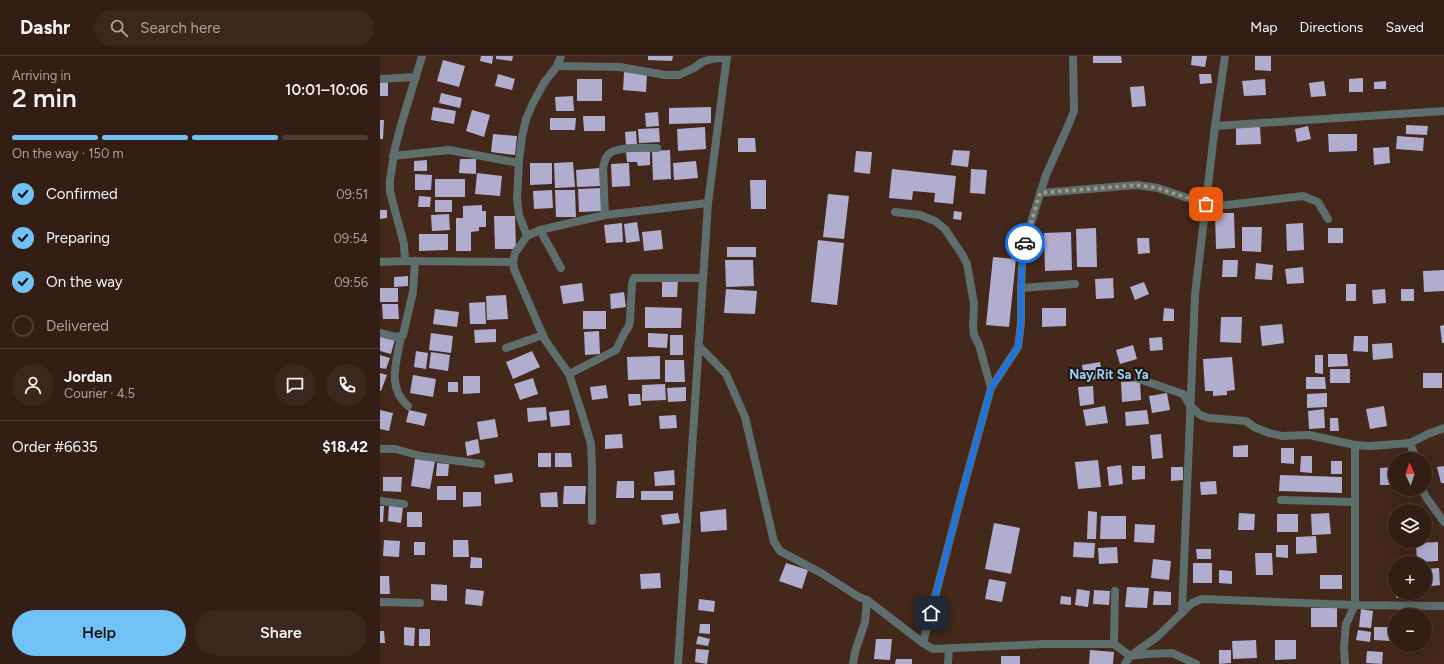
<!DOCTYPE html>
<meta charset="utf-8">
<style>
body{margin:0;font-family:Figtree,sans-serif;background:#3a271d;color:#f1f3f6;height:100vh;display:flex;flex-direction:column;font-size:15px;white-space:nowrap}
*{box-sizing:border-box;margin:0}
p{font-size:13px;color:#a8a2a0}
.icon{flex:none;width:22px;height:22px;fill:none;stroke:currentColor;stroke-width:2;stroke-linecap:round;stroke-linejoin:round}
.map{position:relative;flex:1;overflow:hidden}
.sheet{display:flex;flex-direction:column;background:#321e14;width:380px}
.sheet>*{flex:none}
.needle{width:26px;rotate:357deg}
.buttons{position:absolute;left:1008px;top:396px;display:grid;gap:8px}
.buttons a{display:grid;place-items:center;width:44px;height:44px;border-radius:50%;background:#321e14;box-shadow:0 4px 16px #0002,0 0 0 1px #4d3c34;font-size:20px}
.pin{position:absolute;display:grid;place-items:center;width:34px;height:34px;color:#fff;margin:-17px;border-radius:8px;box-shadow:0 2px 6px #0006}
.courier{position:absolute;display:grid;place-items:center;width:40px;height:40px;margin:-20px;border:3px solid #1a73e8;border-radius:50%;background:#fff;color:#222;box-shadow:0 1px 5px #0007}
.overview em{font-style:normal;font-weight:600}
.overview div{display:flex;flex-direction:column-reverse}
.overview{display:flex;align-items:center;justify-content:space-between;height:68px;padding:0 12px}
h1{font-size:26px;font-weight:600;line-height:30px}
.bar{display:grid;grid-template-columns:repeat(4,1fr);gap:6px 4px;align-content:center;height:48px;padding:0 12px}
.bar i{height:5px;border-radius:3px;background:#4d3c34}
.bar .on{background:#70c2f4}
.bar p{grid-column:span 4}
.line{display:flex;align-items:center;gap:10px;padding:0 12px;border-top:1px solid #4d3c34}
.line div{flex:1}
.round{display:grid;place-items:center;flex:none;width:42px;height:42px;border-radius:21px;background:#3a271d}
ol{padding:0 12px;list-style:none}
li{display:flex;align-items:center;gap:12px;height:44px}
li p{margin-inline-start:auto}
li .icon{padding:4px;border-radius:50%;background:#70c2f4;color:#111;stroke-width:4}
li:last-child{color:#a8a2a0}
li i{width:22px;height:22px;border:2px solid #4d3c34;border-radius:50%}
.action{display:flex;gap:8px;margin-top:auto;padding:8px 12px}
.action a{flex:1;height:46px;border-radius:24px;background:#70c2f4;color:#111;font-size:16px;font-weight:600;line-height:46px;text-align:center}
.action a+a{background:#3a271d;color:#f1f3f6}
header{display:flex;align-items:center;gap:24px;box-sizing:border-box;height:56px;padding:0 20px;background:#321e14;border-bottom:1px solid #4d3c34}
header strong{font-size:19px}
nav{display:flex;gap:22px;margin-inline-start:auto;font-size:14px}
.search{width:280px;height:36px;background:#3a271d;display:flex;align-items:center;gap:10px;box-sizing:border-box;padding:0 14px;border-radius:22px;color:#a8a2a0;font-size:15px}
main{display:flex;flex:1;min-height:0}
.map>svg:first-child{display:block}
</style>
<header>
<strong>Dashr</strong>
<div class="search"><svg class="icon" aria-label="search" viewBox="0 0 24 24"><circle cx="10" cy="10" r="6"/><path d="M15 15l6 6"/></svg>Search here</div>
<nav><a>Map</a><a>Directions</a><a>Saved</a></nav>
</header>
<main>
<section class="sheet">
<div class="overview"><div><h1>2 min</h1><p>Arriving in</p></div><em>10:01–10:06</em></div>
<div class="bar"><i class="on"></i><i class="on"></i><i class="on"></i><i></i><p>On the way · 150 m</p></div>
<ol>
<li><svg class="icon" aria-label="check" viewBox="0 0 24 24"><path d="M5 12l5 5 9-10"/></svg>Confirmed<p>09:51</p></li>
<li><svg class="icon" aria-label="check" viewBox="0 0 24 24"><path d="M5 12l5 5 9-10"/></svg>Preparing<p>09:54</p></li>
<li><svg class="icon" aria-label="check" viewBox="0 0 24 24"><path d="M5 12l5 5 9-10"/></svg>On the way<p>09:56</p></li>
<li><i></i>Delivered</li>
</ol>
<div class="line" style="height:72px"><a class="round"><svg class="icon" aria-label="person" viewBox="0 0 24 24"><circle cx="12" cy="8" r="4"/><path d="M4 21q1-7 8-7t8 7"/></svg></a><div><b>Jordan</b><p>Courier · 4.5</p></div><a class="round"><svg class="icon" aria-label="chat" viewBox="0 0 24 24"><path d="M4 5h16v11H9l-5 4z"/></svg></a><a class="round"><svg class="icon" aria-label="phone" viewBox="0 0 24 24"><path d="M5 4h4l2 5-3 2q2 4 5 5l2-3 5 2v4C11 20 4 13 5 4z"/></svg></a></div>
<div class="line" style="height:52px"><div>Order #6635</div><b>$18.42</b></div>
<div class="action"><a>Help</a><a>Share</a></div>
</section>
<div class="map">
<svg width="1064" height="608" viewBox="0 0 1064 608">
<rect width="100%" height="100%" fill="#43281b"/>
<g fill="#b0adce">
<polygon points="101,0 113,0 112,8 100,5"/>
<polygon points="116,0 133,0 132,5 116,3"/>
<polygon points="268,0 293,0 292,5 268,4"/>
<polygon points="713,0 741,0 742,7 713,7"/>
<polygon points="812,0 827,0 825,11 811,9"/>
<polygon points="875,0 891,0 891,15 875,14"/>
<polygon points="63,4 85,10 79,31 57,25"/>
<polygon points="244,16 267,18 266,36 243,34"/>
<polygon points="118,18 135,23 132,34 115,30"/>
<polygon points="819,18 831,18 832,27 820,28"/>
<polygon points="983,22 983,36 969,36 969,23"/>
<rect x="197" y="23" width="25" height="22"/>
<polygon points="885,23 886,39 864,40 862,25"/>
<polygon points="944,25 946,40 931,41 929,27"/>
<polygon points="1006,25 1006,33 994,33 994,26"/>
<rect x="0" y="26" width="8" height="14"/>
<polygon points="764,30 766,50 752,51 750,31"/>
<polygon points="61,37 82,42 80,52 59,47"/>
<polygon points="193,40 194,55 176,55 175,41"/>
<polygon points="53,51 76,55 74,68 51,64"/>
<polygon points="331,51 331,67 289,68 289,52"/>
<polygon points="92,54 110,59 104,81 86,75"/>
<polygon points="278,56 279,70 266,71 265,57"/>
<polygon points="203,60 225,60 225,75 204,75"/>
<polygon points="170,62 196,62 195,74 170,74"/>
<polygon points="0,64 4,64 3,83 0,83"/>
<polygon points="1026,69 1048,70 1047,79 1026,78"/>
<polygon points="928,70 931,83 917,86 915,73"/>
<polygon points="325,71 326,93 298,95 297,73"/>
<polygon points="856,71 880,71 881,88 856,89"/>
<polygon points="279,72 280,86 259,87 258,73"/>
<polygon points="256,75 257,89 246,90 245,76"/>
<polygon points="113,78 137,80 135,99 111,96"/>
<polygon points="948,78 977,78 977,95 949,96"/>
<polygon points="1017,80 1044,82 1043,95 1016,93"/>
<polygon points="358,82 375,82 376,96 358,96"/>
<polygon points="1009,91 1010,107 994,109 993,92"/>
<polygon points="290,94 291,123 273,124 272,95"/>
<polygon points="573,94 590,95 588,111 571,109"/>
<polygon points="270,95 270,109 258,110 257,106 247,106 246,96"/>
<polygon points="476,95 492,96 490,118 474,116"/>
<polygon points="80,103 96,103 96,118 79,117"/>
<polygon points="47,104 47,115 34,115 34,105"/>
<polygon points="316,105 318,122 294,124 293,107"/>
<polygon points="193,106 195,131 175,132 174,107"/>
<polygon points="150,107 172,107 172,128 150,129"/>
<polygon points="249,107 250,130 232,131 231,108"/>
<polygon points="220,112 221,130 197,131 196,114"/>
<polygon points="512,113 576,120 573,148 554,146 555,137 533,135 532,144 509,142"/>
<polygon points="591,113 607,114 605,138 590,137"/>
<polygon points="97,117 122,120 120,140 95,138"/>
<polygon points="35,118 52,119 51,134 35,134"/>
<rect x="55" y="123" width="30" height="18"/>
<polygon points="370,124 386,124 386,153 371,153"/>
<polygon points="222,132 223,155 199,156 198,133"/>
<polygon points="172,134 173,152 154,153 153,135"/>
<polygon points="175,134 195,134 196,161 176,161"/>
<polygon points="448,138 469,140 464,183 443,181"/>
<polygon points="39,140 51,141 50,151 38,151"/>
<rect x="55" y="144" width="17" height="12"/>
<polygon points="102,149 102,155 106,155 106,171 99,171 99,175 91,176 91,195 76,195 76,162 83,162 83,150"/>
<polygon points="0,154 7,154 7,162 0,163"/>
<polygon points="574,155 582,156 581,164 573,163"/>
<polygon points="835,157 854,157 855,192 836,193"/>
<polygon points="69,158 70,174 52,175 51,159"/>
<polygon points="114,160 135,160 136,193 115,193"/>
<polygon points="257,166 260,185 246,187 244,168"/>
<polygon points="242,167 243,186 226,187 224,169"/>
<polygon points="923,167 924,194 907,195 906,168"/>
<polygon points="862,171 882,171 881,196 862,195"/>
<polygon points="716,172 717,211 697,211 696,173"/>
<rect x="948" y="172" width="15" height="15"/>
<polygon points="281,174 283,193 264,195 262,176"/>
<polygon points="691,176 692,214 665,215 664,177"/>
<polygon points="39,178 68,178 68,194 39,195"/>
<polygon points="757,182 769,182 770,197 758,198"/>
<polygon points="438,184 464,187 457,249 431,246"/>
<rect x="347" y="191" width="29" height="10"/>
<polygon points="613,201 636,203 629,271 606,269"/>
<polygon points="345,204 373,204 374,230 346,231"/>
<polygon points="843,204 858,204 857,221 842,221"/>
<polygon points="876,207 893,209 892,224 875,223"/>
<polygon points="923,211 924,227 907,228 905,213"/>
<polygon points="1064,214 1064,235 1044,236 1043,215"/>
<polygon points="28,220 28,230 14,231 14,221"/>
<polygon points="733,222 734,242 716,243 715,223"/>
<polygon points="282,224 298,224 297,241 282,241"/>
<polygon points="764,226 769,238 755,244 750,231"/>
<polygon points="202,227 204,245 183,248 180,230"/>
<rect x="966" y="228" width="10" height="17"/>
<rect x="0" y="232" width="18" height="14"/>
<polygon points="346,233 377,235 375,258 344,257"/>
<polygon points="1005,233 1006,247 993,248 992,234"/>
<rect x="1021" y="233" width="13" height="12"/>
<polygon points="244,236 246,251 231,253 230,238"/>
<polygon points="126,239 128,263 107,264 106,240"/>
<polygon points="105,246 106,268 90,268 89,247"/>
<polygon points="2,248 18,248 19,263 3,263"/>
<polygon points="265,251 302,252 301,272 265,272"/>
<polygon points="662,252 686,252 686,270 662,271"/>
<polygon points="784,252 794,253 794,265 783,265"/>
<polygon points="55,253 79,256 77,271 53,268"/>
<rect x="203" y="255" width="23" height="18"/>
<polygon points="841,261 862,261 861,287 840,286"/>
<polygon points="902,268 904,287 882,290 880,270"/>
<polygon points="1064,269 1064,287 1062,287 1060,270"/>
<polygon points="116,273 116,286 95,287 94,274"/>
<polygon points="219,275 220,298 205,299 204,276"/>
<polygon points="51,277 73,280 71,297 49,294"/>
<polygon points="268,277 288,278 287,292 268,291"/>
<polygon points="0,279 15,283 11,298 0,295"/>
<rect x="290" y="279" width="13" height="20"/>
<polygon points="974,280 988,280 988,296 973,295"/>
<polygon points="782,281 783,294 770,295 769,282"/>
<polygon points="1012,287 1013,302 993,304 992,288"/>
<polygon points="753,289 757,303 740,308 736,294"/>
<polygon points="36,295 48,297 46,313 34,311"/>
<polygon points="152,295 160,311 133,323 126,306"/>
<polygon points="51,296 70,299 68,315 49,312"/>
<polygon points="948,298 967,298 968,310 948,311"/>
<polygon points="0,299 10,302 6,313 0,312"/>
<polygon points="935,299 943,299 943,318 935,317"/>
<polygon points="280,300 280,323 248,324 247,301"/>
<polygon points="852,301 855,334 847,335 847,339 833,340 833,335 825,335 823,303"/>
<polygon points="285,304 304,304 305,326 285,326"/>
<polygon points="720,306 723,322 704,325 702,309"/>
<rect x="950" y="313" width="20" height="14"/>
<polygon points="0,317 7,319 1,335 0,335"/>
<rect x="1043" y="317" width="19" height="15"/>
<polygon points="33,319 56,323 53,341 30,337"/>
<polygon points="83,320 100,320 100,337 83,338"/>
<polygon points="926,321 945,321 946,333 926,333"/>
<polygon points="153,322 158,338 140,344 134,328"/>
<polygon points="760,325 761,344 742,346 741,326"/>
<rect x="68" y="326" width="10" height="10"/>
<polygon points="285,328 286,344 262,345 262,329"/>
<polygon points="226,329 228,342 212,344 210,331"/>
<polygon points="713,330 714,348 700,350 698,331"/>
<polygon points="306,331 306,345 288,346 287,332"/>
<polygon points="787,337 790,354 772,357 769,340"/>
<polygon points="947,337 947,351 927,352 927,338"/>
<polygon points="248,338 260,338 261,349 249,350"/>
<polygon points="725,350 728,367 706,370 703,354"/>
<polygon points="1004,350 1007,370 990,373 986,353"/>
<polygon points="166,351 167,364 148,366 147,352"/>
<polygon points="944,353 945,372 929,373 928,355"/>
<polygon points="0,354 13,357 9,375 0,373"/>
<polygon points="29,354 47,358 44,370 26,366"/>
<polygon points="189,354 190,369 171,371 169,356"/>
<polygon points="767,354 769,368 746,370 745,356"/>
<polygon points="296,359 297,372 280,373 279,360"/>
<polygon points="950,362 958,362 959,375 950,375"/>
<polygon points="115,363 118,381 100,384 97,366"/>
<polygon points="242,378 243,392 225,393 225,379"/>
<polygon points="781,378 783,402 772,403 770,379"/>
<polygon points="98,383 100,397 87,400 85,386"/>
<polygon points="868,389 868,401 853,401 853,390"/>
<polygon points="901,392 914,392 914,408 901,407"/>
<rect x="158" y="397" width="13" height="14"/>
<polygon points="175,397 191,397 192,411 175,411"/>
<polygon points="921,400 932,400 932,417 920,416"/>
<polygon points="35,403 55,405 50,433 31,430"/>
<polygon points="718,404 721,431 698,433 695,406"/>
<rect x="951" y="405" width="11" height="13"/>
<polygon points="57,407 69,408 68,420 56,420"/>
<polygon points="741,409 743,428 729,430 727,411"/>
<polygon points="752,410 765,410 765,423 752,424"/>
<polygon points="1064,410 1064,427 1061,427 1057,411"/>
<polygon points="791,411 803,411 803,424 791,425"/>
<polygon points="1015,411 1015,429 1000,429 1000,412"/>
<polygon points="294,414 295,429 275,430 274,416"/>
<polygon points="132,417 133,426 115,428 114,419"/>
<polygon points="900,419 962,421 962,437 899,435"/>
<polygon points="3,421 22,421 21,436 3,435"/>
<polygon points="237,425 254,425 254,442 236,442"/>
<polygon points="836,425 837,438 821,439 820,426"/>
<rect x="57" y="430" width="19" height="14"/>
<polygon points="184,430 206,430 205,448 183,448"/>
<rect x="261" y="435" width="32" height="9"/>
<polygon points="83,436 101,436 101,450 83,451"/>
<polygon points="177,436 178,451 161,451 160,437"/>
<polygon points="9,449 23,451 21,467 8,465"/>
<polygon points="0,450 4,450 3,466 0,466"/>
<polygon points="346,453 347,474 321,476 320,456"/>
<polygon points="708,455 717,456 716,483 707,483"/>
<rect x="27" y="456" width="15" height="15"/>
<polygon points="298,457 300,467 283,469 281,459"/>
<polygon points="859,457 875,458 874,474 858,474"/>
<polygon points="949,457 951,478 932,479 931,458"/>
<rect x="897" y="458" width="21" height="18"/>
<polygon points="721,460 746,460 746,483 720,483"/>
<polygon points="614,467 640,472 631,518 605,513"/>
<polygon points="755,468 775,469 774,487 754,486"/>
<polygon points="936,480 937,497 916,498 916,481"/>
<polygon points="4,484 20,485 19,501 3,500"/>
<polygon points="73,484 88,484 89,501 73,501"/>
<rect x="34" y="486" width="11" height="13"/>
<polygon points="694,486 715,487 714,502 693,501"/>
<polygon points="1058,486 1058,505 1037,506 1036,487"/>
<polygon points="896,489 908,489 908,502 896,501"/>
<polygon points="737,491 738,507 719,508 718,492"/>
<polygon points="816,493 831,493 831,503 817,503"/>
<polygon points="875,497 892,497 893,519 876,519"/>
<polygon points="91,501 102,502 102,512 90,512"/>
<polygon points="773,503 791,505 789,524 771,522"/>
<polygon points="406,507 428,514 422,533 399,525"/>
<rect x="813" y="507" width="19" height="20"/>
<polygon points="1059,512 1060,529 1045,531 1045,513"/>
<polygon points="839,514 852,515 852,528 839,527"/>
<polygon points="280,517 281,532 261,533 260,518"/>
<rect x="940" y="519" width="22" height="14"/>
<polygon points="0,520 9,520 10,538 0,538"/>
<polygon points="609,523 626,526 622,546 605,543"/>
<polygon points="51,528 67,529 67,545 51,544"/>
<polygon points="747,531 769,532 767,552 745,551"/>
<polygon points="86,533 104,535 102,550 85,548"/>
<polygon points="697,533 710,535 708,551 695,549"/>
<polygon points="714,534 730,535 729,549 713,548"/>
<polygon points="774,535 791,536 791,549 773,549"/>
<polygon points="1016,537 1031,537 1031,541 1016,542"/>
<polygon points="681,540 691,541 691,549 680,548"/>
<polygon points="319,543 335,545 334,556 318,554"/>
<rect x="931" y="552" width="26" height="19"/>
<polygon points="981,553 993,555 991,572 979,571"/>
<polygon points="320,568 330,568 330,578 319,577"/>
<polygon points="24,571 35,572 34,590 24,589"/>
<polygon points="994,571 1010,571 1010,585 994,584"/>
<rect x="39" y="573" width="11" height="17"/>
<polygon points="978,574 991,576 990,586 976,584"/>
<polygon points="0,575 4,575 5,587 0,587"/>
<polygon points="318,580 330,583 328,590 316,588"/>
<polygon points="496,583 512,583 510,604 494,603"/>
<polygon points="876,584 877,602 853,603 852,585"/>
<polygon points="895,584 916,584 916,603 895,604"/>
<polygon points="316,593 329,594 327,608 315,606"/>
<polygon points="710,594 734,596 733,608 709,608"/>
<polygon points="839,594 851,594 851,607 839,608"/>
<polygon points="987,595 1003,596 1002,608 986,607"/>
<rect x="621" y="600" width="19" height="8"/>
<polygon points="516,603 532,603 532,608 515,608"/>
</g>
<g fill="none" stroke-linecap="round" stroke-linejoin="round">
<g stroke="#5d6e6d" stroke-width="8">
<polyline points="641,232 695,228"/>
<polyline points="901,444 974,446"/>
</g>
<g stroke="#5d6e6d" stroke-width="8">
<polyline points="42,0 21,69 15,92 10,124 10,136 24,188 25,205 133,206"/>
<polyline points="177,10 240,11 285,19 299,19 314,12 322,6 332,3 347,1"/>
<polyline points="0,23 36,21"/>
<polyline points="835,70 1064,55"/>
<polyline points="13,100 69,94 139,107"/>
<polyline points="660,137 757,129 778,132 826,148 847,149 923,140 938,146 948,163"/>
<polyline points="515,156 540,159 555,165 565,173 583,200 587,208 594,248 593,270 594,279 599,289 611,332"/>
<path d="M225,159l-2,-47c1,-5 2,-11 6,-14 8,-8 36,-6 48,-6"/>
<polyline points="160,174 181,212"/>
<polyline points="147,180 139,159 137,143 139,104 142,81 146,63 153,47 164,27 177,10 181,0"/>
<polyline points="0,206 25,205"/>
<polyline points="0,277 16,281 23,279 33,236 35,205"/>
<path d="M21,280c-4,25 -15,51 7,70"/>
<polyline points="319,290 346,318 365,361 394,486 400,495 443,518 479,541 487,544 543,587 553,593 665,588 734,588 750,600 777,581 812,547 822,543 975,549 1064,550"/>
<polyline points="126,292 163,279"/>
<polyline points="189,318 236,294 245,276 249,270 250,264 252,228 254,222 323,222"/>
<polyline points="759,323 803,338 810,349 820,359 829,362 866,365 874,371 889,377 902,380 929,379 975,389"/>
<polyline points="1030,387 1036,403"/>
<polyline points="0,393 15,393 41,400 101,408"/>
<polyline points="1042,433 1046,441 1064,466"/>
<polyline points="0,445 24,448"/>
<polyline points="212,465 212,413 211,388 203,361 189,318 165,284 134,213 133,206 135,197 147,180 160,174 225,159 328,147"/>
<polyline points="0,546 40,547"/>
<polyline points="802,557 815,239 835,70 845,0"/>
<polyline points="543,587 582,437 611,332 638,291 641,267 641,232 643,192 666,119 688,70 694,55 693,0"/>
<polyline points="734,588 735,535"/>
<polyline points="298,608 328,147 347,0"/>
<polyline points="473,608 475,596 485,566 487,544"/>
<polyline points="568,608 569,592"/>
<polyline points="745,608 750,600 767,598 792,597 816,608"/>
<polyline points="965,608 964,591 966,568 975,549 975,389 990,390 1030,387 1048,378 1064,372"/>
</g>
</g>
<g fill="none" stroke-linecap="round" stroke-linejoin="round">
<polyline stroke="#a9958a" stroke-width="4" stroke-dasharray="0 7.2" points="645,187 660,137 757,129 778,132 826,148"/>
<polyline stroke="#1a73e8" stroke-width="5" points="551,557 582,437 611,332 638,291 641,267 641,232 643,192 645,187"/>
</g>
<g text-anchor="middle" stroke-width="4" stroke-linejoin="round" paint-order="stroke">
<g font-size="13" font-weight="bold" fill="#96d0f6" stroke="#21150f">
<text x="729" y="323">Nay Rit Sa Ya</text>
</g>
</g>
</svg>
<div class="buttons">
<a><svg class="needle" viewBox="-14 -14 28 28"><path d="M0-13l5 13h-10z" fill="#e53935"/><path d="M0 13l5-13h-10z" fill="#a8a2a0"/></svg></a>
<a><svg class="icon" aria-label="layers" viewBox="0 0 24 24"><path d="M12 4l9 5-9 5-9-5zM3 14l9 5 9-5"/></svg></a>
<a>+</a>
<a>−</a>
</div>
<div class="pin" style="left:826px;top:148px;background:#ea580c"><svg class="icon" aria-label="bag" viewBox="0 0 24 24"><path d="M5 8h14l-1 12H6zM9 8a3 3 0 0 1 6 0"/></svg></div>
<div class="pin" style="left:551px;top:557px;background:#1f2937"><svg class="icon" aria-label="home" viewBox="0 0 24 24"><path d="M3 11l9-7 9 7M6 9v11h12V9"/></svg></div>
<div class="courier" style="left:645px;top:187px"><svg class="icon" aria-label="car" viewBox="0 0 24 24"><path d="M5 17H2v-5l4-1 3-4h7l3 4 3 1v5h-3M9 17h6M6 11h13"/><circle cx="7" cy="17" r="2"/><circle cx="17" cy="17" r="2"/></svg></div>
</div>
</main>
